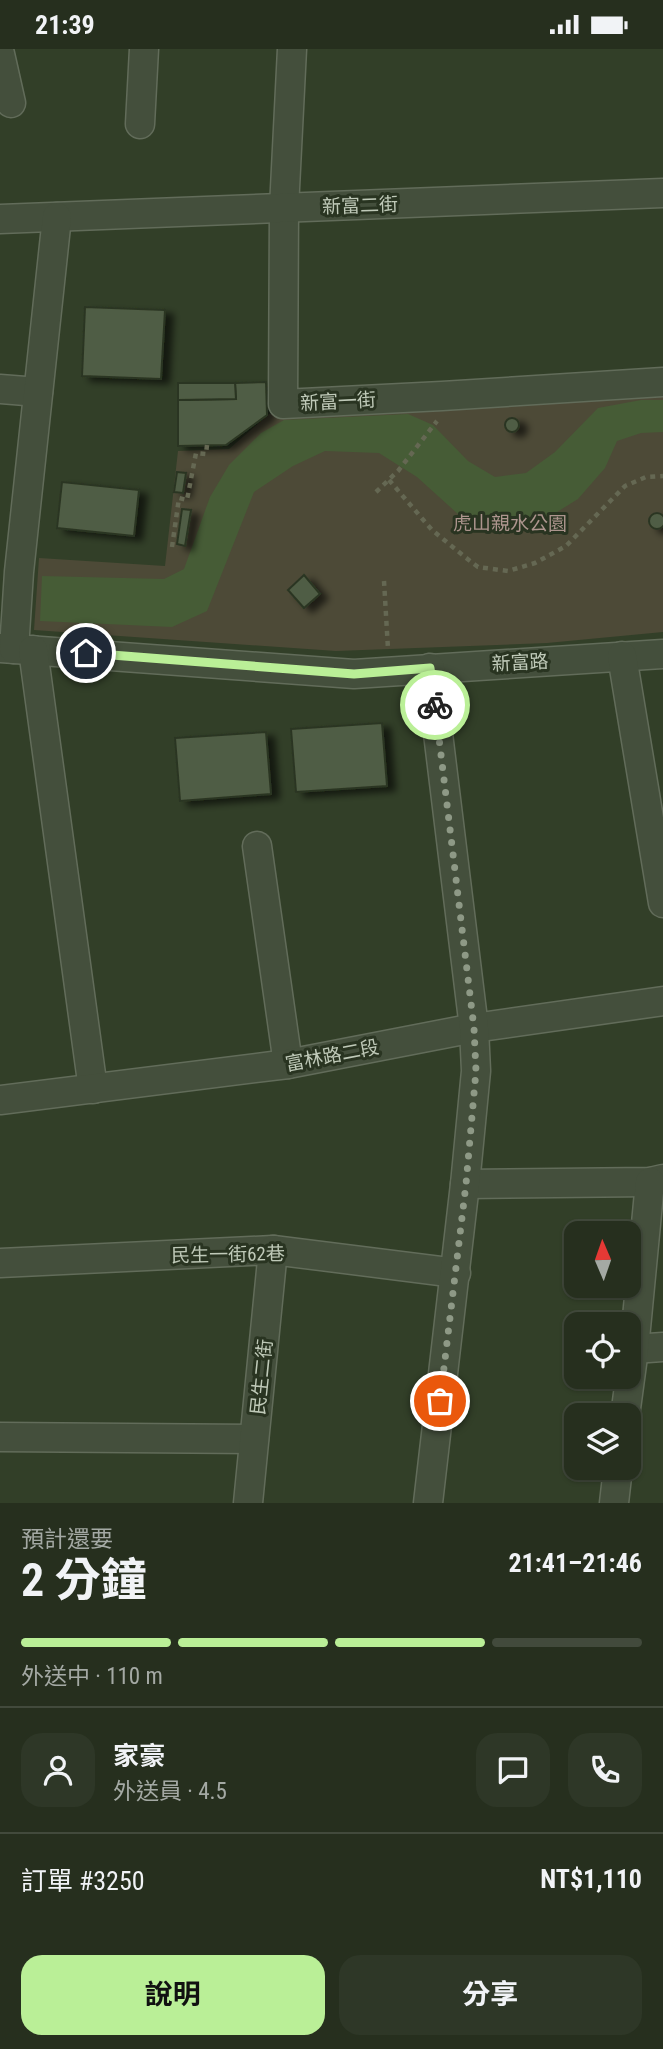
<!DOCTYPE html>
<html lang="zh-TW">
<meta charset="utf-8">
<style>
body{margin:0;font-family:"Roboto Condensed","Noto Sans TC",sans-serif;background:#2e3727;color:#f1f3f6;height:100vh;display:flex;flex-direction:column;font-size:26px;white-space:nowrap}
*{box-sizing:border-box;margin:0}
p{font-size:23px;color:#a4a9a4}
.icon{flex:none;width:38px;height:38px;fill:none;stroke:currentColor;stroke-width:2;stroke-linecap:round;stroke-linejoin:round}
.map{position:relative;height:1454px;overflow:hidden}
.sheet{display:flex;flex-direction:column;background:#262f1e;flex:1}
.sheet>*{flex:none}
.needle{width:46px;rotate:358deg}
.fabs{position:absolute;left:564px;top:1172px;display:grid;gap:14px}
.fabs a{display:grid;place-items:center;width:77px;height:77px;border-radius:14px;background:#262f1e;box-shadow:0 2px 5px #0004,0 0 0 2px #424a3c;font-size:35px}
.pin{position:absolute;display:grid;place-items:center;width:60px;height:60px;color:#fff;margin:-30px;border:4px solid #fff;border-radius:50%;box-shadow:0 2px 7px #0007}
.courier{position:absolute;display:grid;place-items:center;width:70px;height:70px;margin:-35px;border:5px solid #baef97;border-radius:50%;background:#fff;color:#222;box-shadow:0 2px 9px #0007}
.summary em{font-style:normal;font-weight:700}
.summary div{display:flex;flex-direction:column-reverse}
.summary{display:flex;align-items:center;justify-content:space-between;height:119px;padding:0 21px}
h1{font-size:46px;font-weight:700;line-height:52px}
.bar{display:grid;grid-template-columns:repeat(4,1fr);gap:10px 7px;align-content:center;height:84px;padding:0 21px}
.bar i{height:9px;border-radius:5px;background:#424a3c}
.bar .on{background:#baef97}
.bar p{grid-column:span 4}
.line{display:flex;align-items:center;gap:18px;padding:0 21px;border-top:2px solid #424a3c}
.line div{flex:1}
.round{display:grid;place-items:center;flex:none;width:74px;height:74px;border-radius:21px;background:#2e3727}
.cta{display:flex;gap:14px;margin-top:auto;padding:14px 21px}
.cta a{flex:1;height:80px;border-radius:21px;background:#baef97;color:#111;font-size:28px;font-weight:700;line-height:80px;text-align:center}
.cta a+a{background:#2e3727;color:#f1f3f6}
.status{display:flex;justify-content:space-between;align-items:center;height:49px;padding:0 35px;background:#262f1e;direction:ltr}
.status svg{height:19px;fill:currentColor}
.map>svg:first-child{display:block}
</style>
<div class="status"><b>21:39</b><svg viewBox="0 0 49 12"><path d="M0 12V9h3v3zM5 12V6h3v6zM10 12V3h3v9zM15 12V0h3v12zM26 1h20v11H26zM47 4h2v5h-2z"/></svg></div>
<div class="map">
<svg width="663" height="1454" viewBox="0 0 663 1454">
<defs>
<filter id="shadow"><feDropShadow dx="8" dy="4.5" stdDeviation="3.5" flood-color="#0009"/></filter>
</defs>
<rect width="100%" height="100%" fill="#323f28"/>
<polygon fill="#4d4a37" points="663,343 663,583 547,594 336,602 34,581 39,509 165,517 178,402 229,400 269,365"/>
<polygon fill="#465c36" points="641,351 663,351 663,383 641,384 617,392 605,419 578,450 536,476 497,479 459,466 417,428 379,404 325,402 293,417 254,443 207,562 172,578 40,572 42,527 164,530 184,520 210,448 229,416 261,384 284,371 408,365 433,376 468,412 495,428 526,424 555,403 598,359"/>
<g fill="#505d44" stroke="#2b3623" stroke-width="2" filter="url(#shadow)">
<polygon points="85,258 165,261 161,330 82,327"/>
<polygon points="266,333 267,366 226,396 178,397 178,351 236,350 235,334"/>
<polygon points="178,334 235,334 236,350 178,351"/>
<circle cx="512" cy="376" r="7"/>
<polygon points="177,423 186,424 183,444 174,443"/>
<polygon points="62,433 139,441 134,487 57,479"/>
<polygon points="182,460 191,461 185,497 177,495"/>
<circle cx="657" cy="472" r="8"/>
<polygon points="304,526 320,545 304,559 288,541"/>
<polygon points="382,674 387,737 296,743 291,680"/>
<polygon points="266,683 271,745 180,752 175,689"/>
</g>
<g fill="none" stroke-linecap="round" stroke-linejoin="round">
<g stroke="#626c5a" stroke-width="31">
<g id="minor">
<polyline points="292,0 284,159 283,355 442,347 663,333"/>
<polyline points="0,5 11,54"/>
<polyline points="140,75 144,0"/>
<polyline points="0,170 663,144"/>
<polyline points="0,340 38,343"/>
<polyline points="0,599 354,625 663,605"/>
<polyline points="14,600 19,523 57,168"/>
<polyline points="33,601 93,1040"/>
<polyline points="622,607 663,854"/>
<polyline points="257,797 288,1015"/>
<polyline points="0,1051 288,1015 474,979 663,952"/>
<polyline points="465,1135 650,1133 663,1130"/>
<polyline points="0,1214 273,1201 456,1224"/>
<polyline points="634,1300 663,1298"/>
<polyline points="625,1367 634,1300 650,1133"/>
<polyline points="0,1388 254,1390"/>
<polyline points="248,1454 273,1201"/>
<polyline points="428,1454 465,1135 476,1022 474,979 430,619"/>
<polyline points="614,1454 618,1419"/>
</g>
</g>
<g stroke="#656853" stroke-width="4.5" stroke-dasharray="5 5" stroke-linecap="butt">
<polyline points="389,431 432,481 465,508 478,518 508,522 535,514 566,497 625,437 646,428 663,427"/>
<polyline points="376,443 398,422 437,372"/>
<polyline points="172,498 179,449 187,451 196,404 206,405 207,396"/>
<polyline points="384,532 388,600"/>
</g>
<use href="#minor" stroke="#444f3c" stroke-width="28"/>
</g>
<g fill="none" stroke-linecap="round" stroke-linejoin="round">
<polyline stroke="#8e9986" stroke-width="7" stroke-dasharray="0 12.6" points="435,656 474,979 476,1022 466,1135 440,1352"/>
<polyline stroke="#baef97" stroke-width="9" points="86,604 354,625 430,619 435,656"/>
</g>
<g text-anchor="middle" stroke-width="6" stroke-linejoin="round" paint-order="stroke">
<g font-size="19" fill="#bfc9b8" stroke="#293421">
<text transform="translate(360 156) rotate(-2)" y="7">新富二街</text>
<text transform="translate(338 352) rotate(-3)" y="7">新富一街</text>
<text transform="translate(520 613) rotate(-3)" y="7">新富路</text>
<text transform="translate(332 1006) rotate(-11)" y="7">富林路二段</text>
<text transform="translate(228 1205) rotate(-1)" y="7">民生一街62巷</text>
<text transform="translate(261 1328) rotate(-84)" y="7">民生二街</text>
</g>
<g font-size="19" fill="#ad958e" stroke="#293421">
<text x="510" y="481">虎山親水公園</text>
</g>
</g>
</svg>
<div class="fabs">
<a><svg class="needle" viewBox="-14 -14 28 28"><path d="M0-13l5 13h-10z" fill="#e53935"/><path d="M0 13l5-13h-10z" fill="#a4a9a4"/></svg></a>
<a><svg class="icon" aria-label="locate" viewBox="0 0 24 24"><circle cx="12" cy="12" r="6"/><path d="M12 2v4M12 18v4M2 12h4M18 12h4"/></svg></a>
<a><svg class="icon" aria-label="layers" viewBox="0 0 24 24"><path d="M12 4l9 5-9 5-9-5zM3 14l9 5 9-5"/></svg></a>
</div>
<div class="pin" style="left:440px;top:1352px;background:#ea580c"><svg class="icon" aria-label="bag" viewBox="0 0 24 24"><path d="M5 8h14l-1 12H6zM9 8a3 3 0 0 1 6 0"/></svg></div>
<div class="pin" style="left:86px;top:604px;background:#1f2937"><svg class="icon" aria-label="home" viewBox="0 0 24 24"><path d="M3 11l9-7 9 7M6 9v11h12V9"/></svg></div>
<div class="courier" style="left:435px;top:656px"><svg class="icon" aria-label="bike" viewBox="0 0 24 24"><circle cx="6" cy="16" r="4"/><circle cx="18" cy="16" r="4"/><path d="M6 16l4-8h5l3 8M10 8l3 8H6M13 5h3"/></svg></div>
</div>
<section class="sheet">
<div class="summary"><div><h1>2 分鐘</h1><p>預計還要</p></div><em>21:41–21:46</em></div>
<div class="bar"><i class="on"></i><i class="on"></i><i class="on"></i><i></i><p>外送中 · 110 m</p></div>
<div class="line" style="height:126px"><a class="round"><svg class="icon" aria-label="person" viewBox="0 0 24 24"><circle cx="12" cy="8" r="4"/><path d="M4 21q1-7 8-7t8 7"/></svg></a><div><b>家豪</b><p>外送員 · 4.5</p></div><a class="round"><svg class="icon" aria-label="chat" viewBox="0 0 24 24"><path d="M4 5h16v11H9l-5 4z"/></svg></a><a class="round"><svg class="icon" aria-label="phone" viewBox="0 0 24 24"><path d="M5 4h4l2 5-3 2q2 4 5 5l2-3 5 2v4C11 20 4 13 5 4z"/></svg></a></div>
<div class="line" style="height:91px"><div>訂單 #3250</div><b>NT$1,110</b></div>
<div class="cta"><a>說明</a><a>分享</a></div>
</section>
